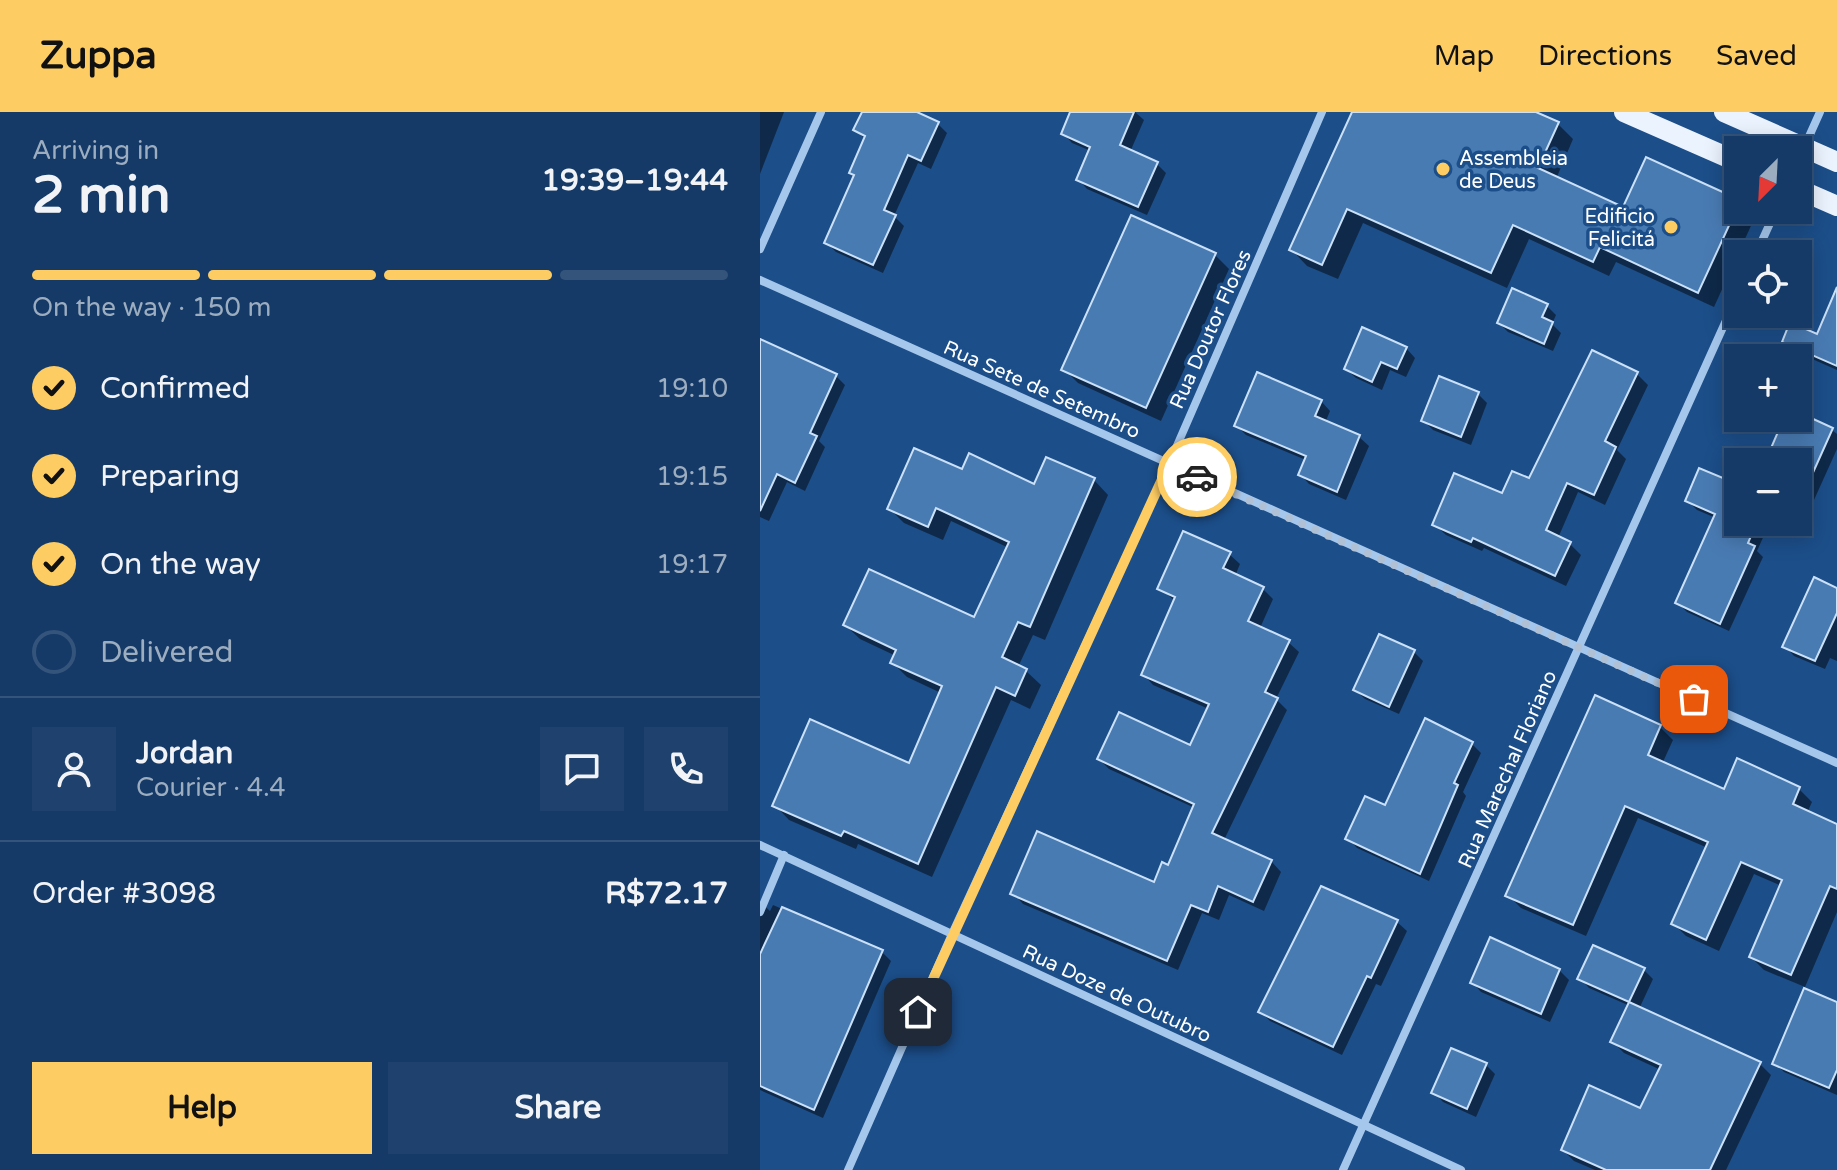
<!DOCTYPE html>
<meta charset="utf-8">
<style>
body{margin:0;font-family:"Varela Round",sans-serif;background:#1e416d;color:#f1f3f6;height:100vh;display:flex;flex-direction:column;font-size:30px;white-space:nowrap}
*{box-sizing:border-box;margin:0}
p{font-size:26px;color:#9dadc0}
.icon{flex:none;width:44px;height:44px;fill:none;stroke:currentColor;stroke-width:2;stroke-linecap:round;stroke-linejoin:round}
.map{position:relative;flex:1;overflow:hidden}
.side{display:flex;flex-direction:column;background:#153a67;width:760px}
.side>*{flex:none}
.needle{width:52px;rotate:204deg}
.controls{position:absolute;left:964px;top:24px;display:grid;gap:16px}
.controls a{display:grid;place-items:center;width:88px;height:88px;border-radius:0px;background:#153a67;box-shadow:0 4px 20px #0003,0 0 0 2px #34547b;font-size:40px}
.pin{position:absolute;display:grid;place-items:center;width:68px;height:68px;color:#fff;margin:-34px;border-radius:16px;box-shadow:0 4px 12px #0006}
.courier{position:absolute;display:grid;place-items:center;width:80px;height:80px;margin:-40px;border:6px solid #fdcc63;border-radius:50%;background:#fff;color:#222;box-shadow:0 2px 10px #0007}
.head em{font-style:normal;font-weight:700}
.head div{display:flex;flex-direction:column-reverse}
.head{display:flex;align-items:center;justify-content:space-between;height:136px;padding:0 32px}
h1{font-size:52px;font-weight:700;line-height:60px}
.bar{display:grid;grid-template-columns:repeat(4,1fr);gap:12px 8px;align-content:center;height:96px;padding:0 32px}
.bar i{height:10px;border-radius:6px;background:#34547b}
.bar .active{background:#fdcc63}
.bar p{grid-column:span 4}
.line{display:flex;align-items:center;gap:20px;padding:0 32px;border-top:2px solid #34547b}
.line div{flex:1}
.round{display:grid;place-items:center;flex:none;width:84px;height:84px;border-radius:0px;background:#1e416d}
ol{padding:0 32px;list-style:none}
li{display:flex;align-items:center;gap:24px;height:88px}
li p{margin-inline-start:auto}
li .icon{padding:8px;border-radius:50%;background:#fdcc63;color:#111;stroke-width:4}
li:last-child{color:#9dadc0}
li i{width:44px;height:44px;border:4px solid #34547b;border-radius:50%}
.action{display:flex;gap:16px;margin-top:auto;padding:16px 32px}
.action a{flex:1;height:92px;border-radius:0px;background:#fdcc63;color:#111;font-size:32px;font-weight:700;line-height:92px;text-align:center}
.action a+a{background:#1e416d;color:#f1f3f6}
header{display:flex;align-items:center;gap:48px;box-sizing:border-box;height:112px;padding:0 40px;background:#fdcc63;color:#111}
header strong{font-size:38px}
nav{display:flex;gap:44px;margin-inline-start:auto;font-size:28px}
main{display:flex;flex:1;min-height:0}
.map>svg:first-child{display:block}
</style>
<header>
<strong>Zuppa</strong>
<nav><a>Map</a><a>Directions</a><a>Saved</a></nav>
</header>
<main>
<section class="side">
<div class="head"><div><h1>2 min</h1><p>Arriving in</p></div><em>19:39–19:44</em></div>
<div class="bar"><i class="active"></i><i class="active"></i><i class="active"></i><i></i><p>On the way · 150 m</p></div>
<ol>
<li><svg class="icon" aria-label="check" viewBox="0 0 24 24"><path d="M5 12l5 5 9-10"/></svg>Confirmed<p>19:10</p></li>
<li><svg class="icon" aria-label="check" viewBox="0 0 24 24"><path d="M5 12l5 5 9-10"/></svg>Preparing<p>19:15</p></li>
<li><svg class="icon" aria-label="check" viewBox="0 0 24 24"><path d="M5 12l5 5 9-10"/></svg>On the way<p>19:17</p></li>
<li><i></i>Delivered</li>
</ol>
<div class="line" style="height:144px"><a class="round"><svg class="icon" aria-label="person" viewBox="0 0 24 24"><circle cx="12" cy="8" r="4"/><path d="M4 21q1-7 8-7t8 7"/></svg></a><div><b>Jordan</b><p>Courier · 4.4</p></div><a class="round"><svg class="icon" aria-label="chat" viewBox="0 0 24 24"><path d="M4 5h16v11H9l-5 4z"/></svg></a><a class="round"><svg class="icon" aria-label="phone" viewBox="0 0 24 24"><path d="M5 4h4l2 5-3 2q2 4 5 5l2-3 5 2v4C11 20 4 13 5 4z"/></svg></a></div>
<div class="line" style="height:104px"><div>Order #3098</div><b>R$72.17</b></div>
<div class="action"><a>Help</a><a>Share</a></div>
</section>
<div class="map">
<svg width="1077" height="1058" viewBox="0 0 1077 1058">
<rect width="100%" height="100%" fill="#1c4e89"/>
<g fill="#0007">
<polygon points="0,0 24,0 0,62"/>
<polygon points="104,0 152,0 178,12 187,21 171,57 158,51 134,104 144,114 123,161 76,140 67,131 96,65 91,60 106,28 96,18"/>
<polygon points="313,0 375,0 384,8 370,40 397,52 406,61 387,103 327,77 318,67 331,39 312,31 303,21"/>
<polygon points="594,0 771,0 798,12 813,27 796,67 864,98 978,89 978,98 988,98 995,105 954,195 856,150 849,164 769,127 747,176 603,111 578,167 547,154 532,138"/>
<polygon points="455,143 469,157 401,309 318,271 304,257"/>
<polygon points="1077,180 1077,258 1034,239 1024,230 1058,224"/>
<polygon points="787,194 796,203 792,212 801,221 793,239 748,220 739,211"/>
<polygon points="0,230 75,263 85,273 59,329 65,335 45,379 27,370 9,409 0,405"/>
<polygon points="646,236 655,246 646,265 630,258 622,278 596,266 586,257"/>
<polygon points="877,262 888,273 857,338 866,347 845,393 818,380 798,426 810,432 821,443 806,474 724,436 722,439 686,423 674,412 743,384 770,369"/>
<polygon points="718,282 727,291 711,333 673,318 664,309"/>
<polygon points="561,289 570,299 565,311 599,325 609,334 586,388 549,372 540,362 546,348 486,323 477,314"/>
<polygon points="1038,302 1072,318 1077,322 1077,337 1054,388 1038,382 1038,350 1007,350 1027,306 1038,306"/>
<polygon points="203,359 275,374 334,368 348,383 285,528 273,523 258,555 266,559 281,573 270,597 251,588 172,765 98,732 96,737 29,708 15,693 150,654 181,581 147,565 133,551 136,544 100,527 85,513 215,507 249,436 191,409 183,428 144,411 129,396"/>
<polygon points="978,375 978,410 1010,410 997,439 1003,445 969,519 927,500 918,491 956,406 937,398 928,389"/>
<polygon points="469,442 480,452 475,464 503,477 513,487 500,516 528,530 539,540 516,587 527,598 464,728 511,749 521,760 504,799 469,783 459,808 442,801 418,858 263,792 253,781 395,772 409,756 435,696 349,657 339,647 431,636 449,597 393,573 383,562 415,489 400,476"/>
<polygon points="1077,478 1077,549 1070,546 1065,557 1034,544 1025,534"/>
<polygon points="654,540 663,549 639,602 605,587 595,578"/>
<polygon points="900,615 913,628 902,652 965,679 1039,677 1052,690 1047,701 1077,714 1077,800 1045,875 1004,858 991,845 1022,774 994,762 959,839 926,824 913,811 948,736 878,706 826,824 761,796 748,783"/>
<polygon points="712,632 721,641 703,680 706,684 669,769 597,736 588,726"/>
<polygon points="562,776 637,810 647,819 621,874 616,872 582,943 510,909 501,900"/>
<polygon points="0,790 10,799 13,793 122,840 131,849 63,1006 0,978"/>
<polygon points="799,858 809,868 790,910 721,880 712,870"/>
<polygon points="884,858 893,867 879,897 1000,952 1011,963 966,1058 835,1058 814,1049 803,1038 881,998 901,958 864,941 853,930 870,894 829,876 820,866"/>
<polygon points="1077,892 1077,983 1024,960 1015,951"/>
<polygon points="726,953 735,962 716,1005 683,990 674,980"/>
</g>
<g fill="#497bb3" stroke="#cbe1f9" stroke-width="2">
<polygon points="102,0 157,0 179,10 161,49 148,43 124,98 136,103 113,153 64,131 94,63 89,61 105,24 93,18"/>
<polygon points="310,0 374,0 360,33 398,50 378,95 316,68 330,35 301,22"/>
<polygon points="592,0 776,0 799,10 778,56 863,95 886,45 978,87 978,94 938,181 840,135 833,150 753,113 731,161 587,97 562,153 529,138"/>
<polygon points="371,103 456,141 386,296 301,258"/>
<polygon points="1077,175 1077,254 1022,230 1030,210 1057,222"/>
<polygon points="752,176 788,192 782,205 793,210 784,232 737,211"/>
<polygon points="602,215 647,235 637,257 621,250 612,270 584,257"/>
<polygon points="0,227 77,262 50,321 57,324 35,371 17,362 0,399"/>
<polygon points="832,238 878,260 845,329 856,335 834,383 807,371 786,418 811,430 795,464 713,426 711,430 672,413 694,361 742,381 752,359 769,366"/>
<polygon points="497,260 562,288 555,304 600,323 577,380 538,363 546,344 474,314"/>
<polygon points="679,264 719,280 701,325 661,309"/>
<polygon points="1038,300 1073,316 1038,394 1038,350 1005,350 1024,306 1038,306"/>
<polygon points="154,336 202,357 209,341 274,372 286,345 335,366 270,515 258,510 242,545 267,557 255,584 236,575 158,752 84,719 81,724 12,694 50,607 149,651 182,574 130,551 136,538 83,513 109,457 214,505 249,430 176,396 168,415 127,397"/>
<polygon points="978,352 978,410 997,410 988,431 995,434 960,512 915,491 955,402 925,389 939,356 970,369"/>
<polygon points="423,419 471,440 463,456 504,475 488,509 530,528 505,580 518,586 452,721 512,748 493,790 458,774 448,800 431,793 407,849 250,782 277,719 394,770 402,750 408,753 434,692 337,647 359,600 430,633 449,592 381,563 415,485 397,477"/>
<polygon points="1054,465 1077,476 1077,501 1055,549 1022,535"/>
<polygon points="619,522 655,538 629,595 593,578"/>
<polygon points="835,583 901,613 888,643 964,677 977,646 1040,675 1033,692 1077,712 1077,777 1070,774 1031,863 989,845 1022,768 981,750 946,828 911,812 948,730 865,694 813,813 745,784"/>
<polygon points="665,606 713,630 694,671 698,673 660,762 585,727 605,684 625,693"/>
<polygon points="561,774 638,808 611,866 607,864 573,935 498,900"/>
<polygon points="22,795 123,838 54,998 0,974 0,842"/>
<polygon points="730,825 800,857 781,902 710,871"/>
<polygon points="833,833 885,856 869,890 817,867"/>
<polygon points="1044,876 1077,890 1077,958 1069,976 1012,952"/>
<polygon points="869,890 1001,950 950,1058 846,1058 801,1038 829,973 880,996 901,953 850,930"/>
<polygon points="691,936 727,951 707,997 671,981"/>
</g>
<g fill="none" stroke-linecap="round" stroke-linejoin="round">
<g stroke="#a6c7ec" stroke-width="8">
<polyline points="1038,49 1060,0"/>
<polyline points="0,137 61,0"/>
<polyline points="996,142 1016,98"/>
<polyline points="0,168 1077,651"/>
<polyline points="0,733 701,1058"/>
<polyline points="0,800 24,743"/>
<polyline points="88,1058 192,822 409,352 562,0"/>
<polyline points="583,1058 978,182"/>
</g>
<g stroke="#ebf3ff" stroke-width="20">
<polyline points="864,0 978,50"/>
<polyline points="964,0 1077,50"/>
<polyline points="1038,77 1077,94"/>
</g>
</g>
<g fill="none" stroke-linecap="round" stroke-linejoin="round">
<polyline stroke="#b0c1d6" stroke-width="8" stroke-dasharray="0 14.4" points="437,365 934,587"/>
<polyline stroke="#fdcc63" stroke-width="10" points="158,900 409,352 437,365"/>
</g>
<g fill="#fdcc63" stroke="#1c4e89" stroke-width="3">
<circle cx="683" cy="57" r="8"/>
<circle cx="911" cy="115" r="8"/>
</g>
<g text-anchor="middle" stroke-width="7" stroke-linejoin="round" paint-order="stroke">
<g font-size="20" fill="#fff" stroke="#1c4e89" text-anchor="start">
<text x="699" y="53">Assembleia<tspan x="699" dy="23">de Deus</tspan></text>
<text x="895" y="111" text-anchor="end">Edificio<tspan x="895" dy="23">Felicitá</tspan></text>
</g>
<g font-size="20" fill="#fff" stroke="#1c4e89">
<text transform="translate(450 217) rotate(-66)" y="7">Rua Doutor Flores</text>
<text transform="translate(282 277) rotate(24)" y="7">Rua Sete de Setembro</text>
<text transform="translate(747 657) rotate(-66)" y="7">Rua Marechal Floriano</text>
<text transform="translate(357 881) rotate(25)" y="7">Rua Doze de Outubro</text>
</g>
</g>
</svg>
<div class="controls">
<a><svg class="needle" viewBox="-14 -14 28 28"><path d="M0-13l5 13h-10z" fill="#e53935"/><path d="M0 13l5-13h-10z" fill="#9dadc0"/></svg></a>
<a><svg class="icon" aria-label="locate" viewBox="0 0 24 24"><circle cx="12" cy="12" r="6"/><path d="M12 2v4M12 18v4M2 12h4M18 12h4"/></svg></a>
<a>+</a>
<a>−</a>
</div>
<div class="pin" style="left:934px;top:587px;background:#ea580c"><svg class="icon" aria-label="bag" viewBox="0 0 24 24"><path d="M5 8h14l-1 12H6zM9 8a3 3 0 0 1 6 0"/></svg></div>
<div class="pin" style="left:158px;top:900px;background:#1f2937"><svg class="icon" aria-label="home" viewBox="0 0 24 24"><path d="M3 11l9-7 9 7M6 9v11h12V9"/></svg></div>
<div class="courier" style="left:437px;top:365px"><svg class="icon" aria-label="car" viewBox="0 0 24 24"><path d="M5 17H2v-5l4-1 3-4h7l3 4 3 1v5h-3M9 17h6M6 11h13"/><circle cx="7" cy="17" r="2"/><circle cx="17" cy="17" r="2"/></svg></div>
</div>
</main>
